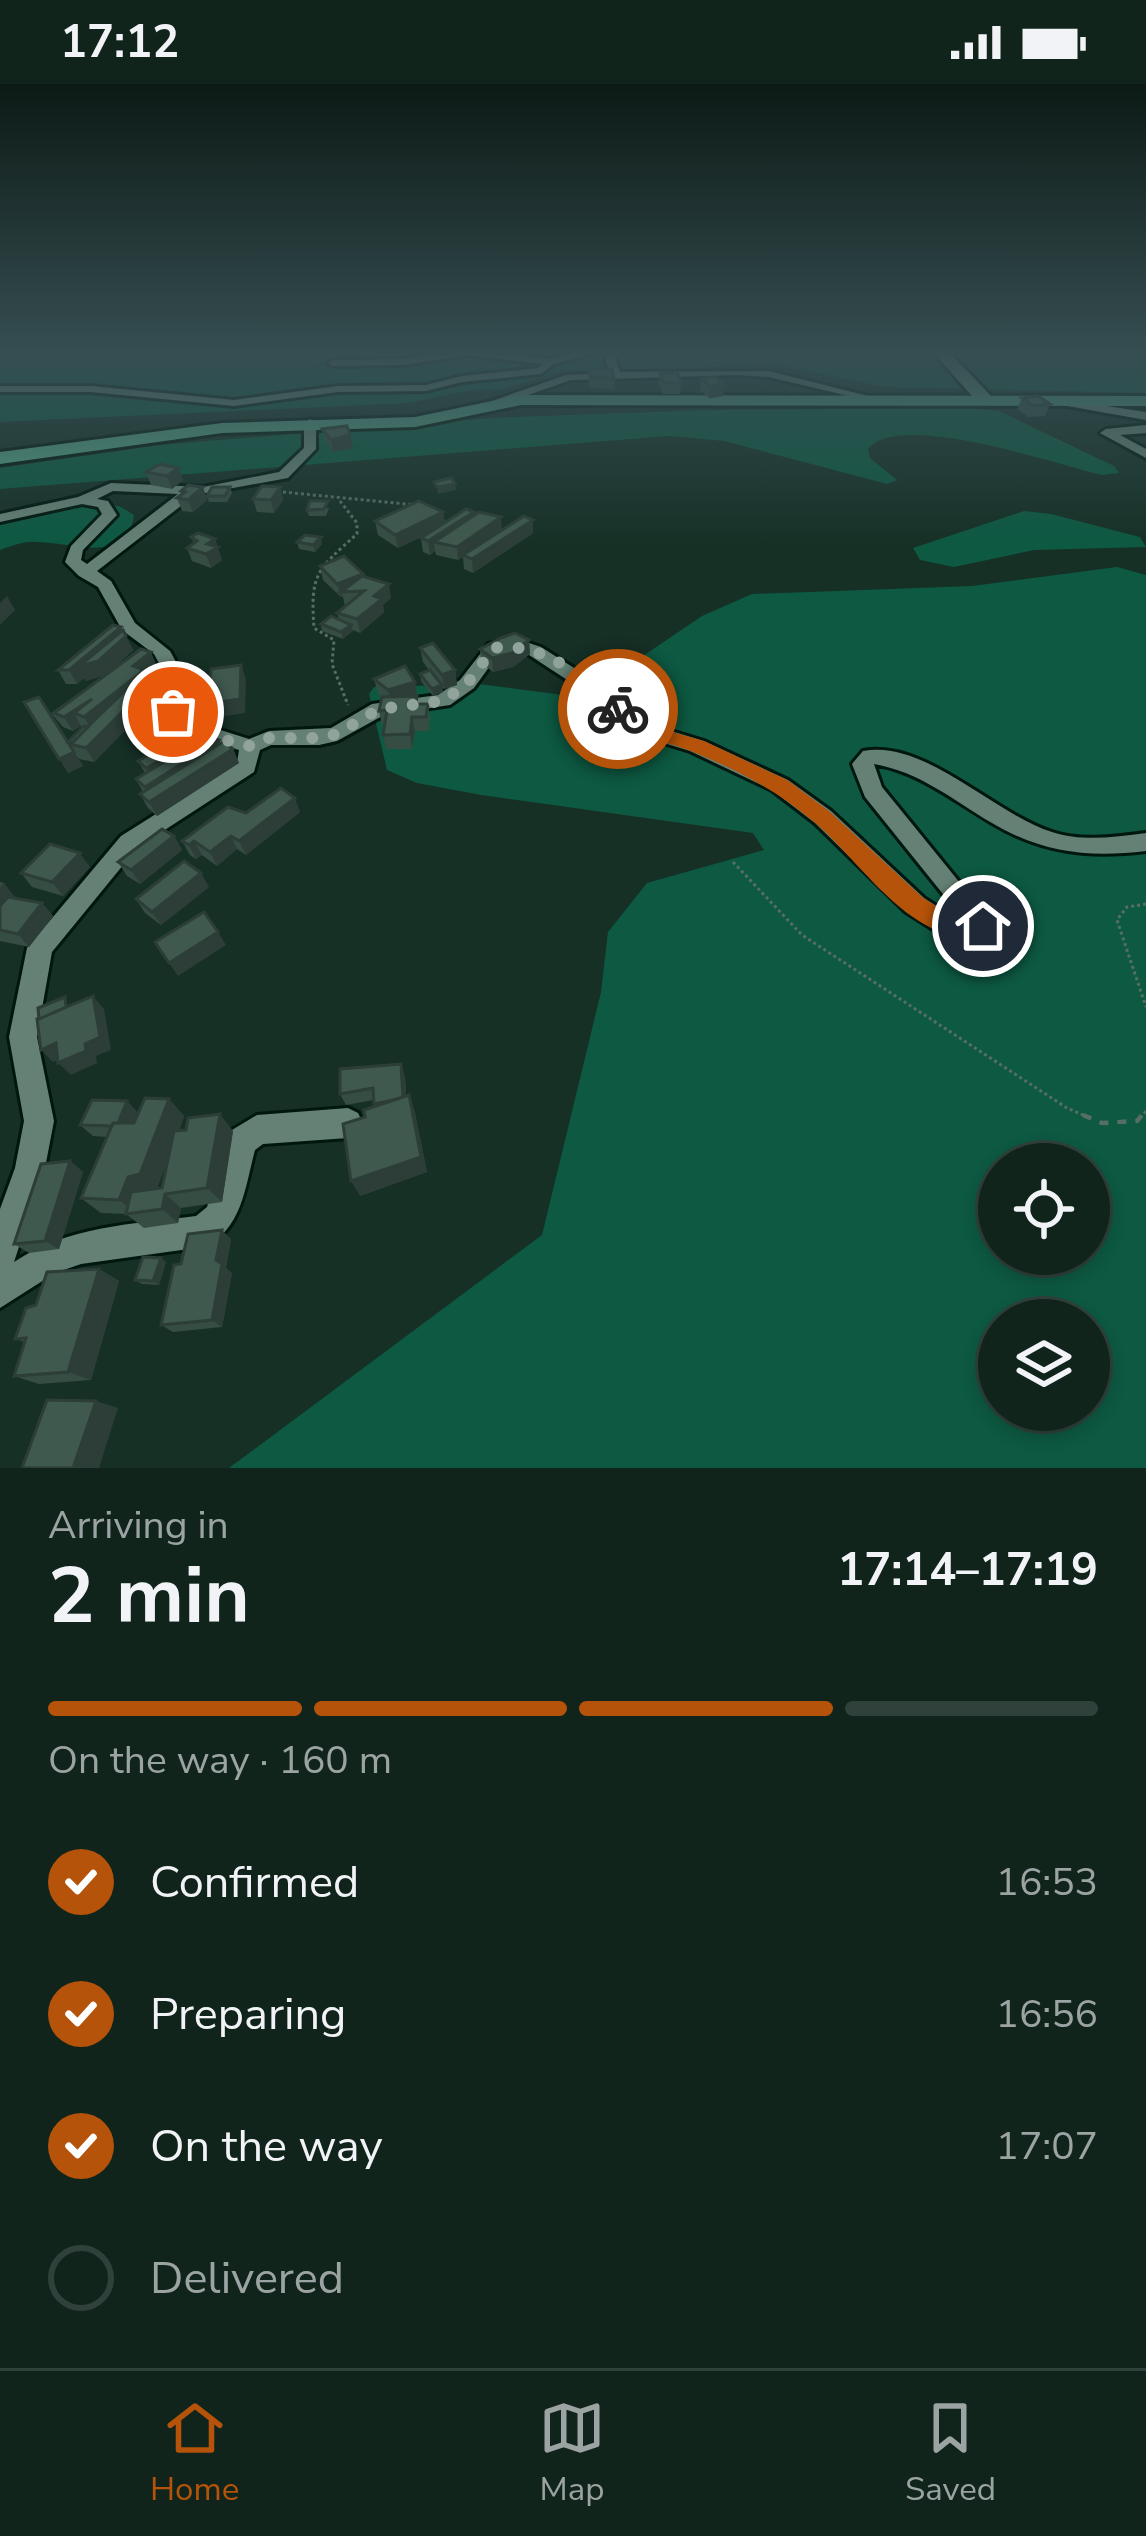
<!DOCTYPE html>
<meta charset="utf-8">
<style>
body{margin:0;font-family:"Nunito Sans",sans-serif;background:#1e3029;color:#f1f3f6;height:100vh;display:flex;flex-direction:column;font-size:45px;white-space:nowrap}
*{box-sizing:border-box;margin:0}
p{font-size:39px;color:#9ca4a3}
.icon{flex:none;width:66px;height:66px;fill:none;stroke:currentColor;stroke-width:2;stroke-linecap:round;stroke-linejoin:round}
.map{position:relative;height:1384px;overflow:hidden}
.panel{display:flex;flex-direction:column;background:#10241c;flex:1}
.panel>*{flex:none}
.tools{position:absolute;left:978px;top:1059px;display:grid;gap:24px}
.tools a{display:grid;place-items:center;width:132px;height:132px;border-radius:50%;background:#10241c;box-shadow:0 6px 18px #0003,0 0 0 3px #30413b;font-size:60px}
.pin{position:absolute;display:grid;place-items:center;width:102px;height:102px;color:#fff;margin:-51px;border:6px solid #fff;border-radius:50%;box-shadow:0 3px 12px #0007}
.courier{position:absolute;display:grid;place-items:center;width:120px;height:120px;margin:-60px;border:9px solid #b45309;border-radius:50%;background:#fff;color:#222;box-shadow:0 3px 15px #0007}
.headline em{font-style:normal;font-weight:700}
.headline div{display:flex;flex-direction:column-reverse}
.headline{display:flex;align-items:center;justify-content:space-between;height:204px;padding:0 48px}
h1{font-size:78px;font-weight:700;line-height:90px}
.bar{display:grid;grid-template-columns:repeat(4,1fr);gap:18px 12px;align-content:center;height:144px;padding:0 48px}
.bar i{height:15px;border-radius:9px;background:#30413b}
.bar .active{background:#b45309}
.bar p{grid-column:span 4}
ol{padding:0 48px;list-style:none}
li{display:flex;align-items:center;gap:36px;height:132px}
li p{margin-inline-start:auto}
li .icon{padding:12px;border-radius:50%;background:#b45309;color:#fff;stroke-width:4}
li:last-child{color:#9ca4a3}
li i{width:66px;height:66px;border:6px solid #30413b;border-radius:50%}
.status{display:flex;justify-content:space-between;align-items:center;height:84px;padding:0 60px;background:#10241c;direction:ltr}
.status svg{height:33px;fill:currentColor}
.menu{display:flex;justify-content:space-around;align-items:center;height:168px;border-top:3px solid #30413b;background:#10241c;font-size:33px;color:#9ca4a3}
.menu a{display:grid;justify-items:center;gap:6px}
.menu .active{color:#b45309}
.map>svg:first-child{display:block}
</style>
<div class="status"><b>17:12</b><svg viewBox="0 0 49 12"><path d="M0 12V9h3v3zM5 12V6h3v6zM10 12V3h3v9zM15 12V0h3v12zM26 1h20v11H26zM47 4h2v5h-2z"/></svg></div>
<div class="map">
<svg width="1146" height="1384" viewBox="0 0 1146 1384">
<rect width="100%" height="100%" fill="#163026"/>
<g fill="#0d5942" fill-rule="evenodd">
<polygon points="0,268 1146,268 1146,309 884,303 770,279 656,287 566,286 503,305 472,306 408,319 0,338"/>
<path d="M966,324l33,3 115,55 5,7 -17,2c-46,-11 -203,-65 -234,-26l2,9 27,22 -10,4 -163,-43 -55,-5 -669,53v-21l159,-23 332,-27 217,-8z"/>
<path d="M98,421l21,1 15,9c-7,51 -63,27 -97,27 -13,-1 -25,4 -37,8v-35z"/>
<polygon points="1024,427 1051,430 1140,453 1146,463 1034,466 954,483 920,476 913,464"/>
<path d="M1117,483l29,8v893h-917l313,-233 59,-243 7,-60 39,-49 117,-33 -11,-17 -272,-38 -64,-12 -30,-13 -18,-76 5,-7 105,-3 190,25 -32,-49 65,-44 50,-22 220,-8zM999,1080h90v90h-90zM999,1236h90v90h-90z"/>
</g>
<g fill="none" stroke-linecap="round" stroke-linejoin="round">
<g stroke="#00170f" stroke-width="6">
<g id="street">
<polygon points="444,268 499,268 550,275 577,268 598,268 554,280 541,290 462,298 426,307 338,308 234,322 91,308 0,308 0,302 91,302 234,316 338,302 426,301 462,292 538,284 542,280 468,271 404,281 333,282 328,279 333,276 404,275"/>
<polygon points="609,268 621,268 615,274 620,288 769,287 884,316 878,319 769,293 736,291 571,296 479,328 469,325 566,291 609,289 605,273"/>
<polygon points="1060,315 1146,328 1146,336 1056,320 1054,318"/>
<path d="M310,335l6,4v26l-28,29 -93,17 -98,76 14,10 24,42 35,28 10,18 3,42 6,9 60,19 20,-8 62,-3 41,-24 66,-9 22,-15 28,-36 29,-5 24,8 71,45 33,31 59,18 84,39 43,31 93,87 25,16h10l-94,-117 -13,-33 11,-13c62,-12 131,63 189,81 30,10 63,5 94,1v18c-57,7 -104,2 -154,-28 -39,-23 -72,-51 -118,-59l8,23 113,139 -3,7 -9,3 -47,-5 -30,-19 -91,-89 -43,-33 -82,-39 -59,-18 -33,-33 -69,-45 -14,-5 -15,2 -26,36 -24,17 -66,10 -47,26 -18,4h-48l-11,5 -6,22 -117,76 -85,104 -15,85 17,84 -9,47 -31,94c54,-36 119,-38 182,-46l11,-9 25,-77 25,-15 91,-7 10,5 5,10 -5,10 -10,5 -85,6 -8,6c-10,37 -13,81 -52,97l-122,17 -26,9 -55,35v-99l15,-41 9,-47 -15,-84 18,-89 94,-112 116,-73 2,-13 -64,-20 -12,-18 -1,-43 -8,-15 -32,-24 -24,-43 -19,-11 -14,-14 6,-16 31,-32 -4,-7 -16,-3 -82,18v-8l78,-17 33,-14 92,4 76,-15 25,-24v-25zM113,407l65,3 -91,70 -6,-4 2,-10 34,-35 -9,-14 -11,-2z"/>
<polygon points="1146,341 1146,349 1120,351 1146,365 1146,374 1100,349 1106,345"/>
</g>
</g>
<g stroke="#00170f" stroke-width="6">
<polygon id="secondary" points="933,268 949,268 992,313 992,321 980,321"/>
</g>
<g stroke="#00170f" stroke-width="6">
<polygon id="primary" points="521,311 1146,312 1146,322 521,321 415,343 222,349 0,380 0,368 222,339 415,333"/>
</g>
<g stroke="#576e65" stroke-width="3" stroke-dasharray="3 3" stroke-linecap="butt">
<polyline points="300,268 302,275 319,279"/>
<polyline points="283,408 416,421"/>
<path d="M340,417l17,22v11c-40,36 -47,39 -43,94l20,12 -2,24 16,41"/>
<polyline points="733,778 802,851 1067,1024 1090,1034"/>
<polyline points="1146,820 1127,823 1117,836 1146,923"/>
<polyline points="1140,1034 1146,1027"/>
</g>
<polyline stroke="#576e65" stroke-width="4.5" stroke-dasharray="9 9" stroke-linecap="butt" points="1083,1031 1102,1039 1137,1037 1142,1031"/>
<use href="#street" fill="#658175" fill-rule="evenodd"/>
<use href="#secondary" fill="#5c8f7c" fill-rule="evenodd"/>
<use href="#primary" fill="#529d82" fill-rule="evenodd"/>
</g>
<g fill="#364d43" fill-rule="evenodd">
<polygon points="589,285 614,295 614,306 589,303"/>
<polygon points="660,289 681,299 680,310 663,310 659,300"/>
<polygon points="701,295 724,300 723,312 709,314 700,306"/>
<polygon points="1022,314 1050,320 1045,332 1028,333 1017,325"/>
<polygon points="322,345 350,351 353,364 333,368 325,357"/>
<polygon points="178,384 183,396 172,405 151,401 146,388"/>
<polygon points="203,403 207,416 193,428 182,427 177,414 182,410 181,407"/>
<polygon points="230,403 232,409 227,418 209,418 207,412"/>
<polygon points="280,403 283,416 274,429 257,428 253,415"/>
<polygon points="329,424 326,432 309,432 307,426"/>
<polygon points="443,428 445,439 474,428 474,431 502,446 533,449 473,489 464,485 463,473 458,476 436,471 435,467 430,471 423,468 421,454 429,449 398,464 378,451 375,437"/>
<polygon points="191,453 215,455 222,476 211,484 192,477 187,464 194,460"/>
<polygon points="297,458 322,460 315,468 299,465"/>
<polygon points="320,482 364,493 391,514 383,521 384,528 360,549 353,546 343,555 322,547 321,540 339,535 337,529 345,522 343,513 341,513 323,496"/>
<polygon points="121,543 133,566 107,590 157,582 147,590 151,600 149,601 156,615 94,678 79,675 72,666 83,682 68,689 68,658 83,643 81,642 73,647 63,643 51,629 105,591 86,597 84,594 77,600 66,600 58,586"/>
<polygon points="529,556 530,570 513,583 493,588 481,579 480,565"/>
<polygon points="420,564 455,586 457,601 444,605 442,603 443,608 433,612 421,597 420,590 429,586 423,578"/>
<polygon points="374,595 415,598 418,620 428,620 430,634 429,647 415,647 412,665 386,665 383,651 385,641 382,641 379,627 382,613 378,609"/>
<polygon points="221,659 239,679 157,732 148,724 140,710 143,708 136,695 145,689 138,677"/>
<polygon points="300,728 246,771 237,765 217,782 202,771 196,775 190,771 182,757 246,729"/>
<polygon points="174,752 182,766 140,800 127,792 118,778"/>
<polygon points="90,783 63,812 32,803 21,789"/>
<polygon points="0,798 4,799 14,814 42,819 53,832 29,863 0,857"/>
<polygon points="209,803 161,841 145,829 136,815"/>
<polygon points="405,992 406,1012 409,1011 415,1029 427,1088 360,1112 375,1023 374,1016 346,1021 340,1010"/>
<path d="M169,1015l15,17 -5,15h54l-11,71 -41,6 -3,15 -34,5 -18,-14 -25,-1 -20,-15 26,-61 -14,-1 -13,-11 47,-24 11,12zM168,1075l-6,29h-5z"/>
<polygon points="70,1077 83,1088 59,1165 29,1169 14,1160"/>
<polygon points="231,1155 226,1184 232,1189 222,1243 173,1248 161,1241 181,1180"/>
<polygon points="161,1174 166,1178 159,1201 142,1200 135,1196"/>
<polygon points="99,1185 119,1197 91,1296 39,1300 14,1292 25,1258 15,1255 36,1221"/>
</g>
<g fill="#2c3e37">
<polygon points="724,300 723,312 709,314 710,302"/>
<polygon points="350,351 353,364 333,368 331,356"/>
<polygon points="178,384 183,396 172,405 167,392"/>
<polygon points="455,400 456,406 438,410 437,403"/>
<polygon points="203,403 207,416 193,428 188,416"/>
<polygon points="280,403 283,416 274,429 271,416"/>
<polygon points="443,428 445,441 398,464 395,451"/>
<polygon points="474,428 475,441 434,458 435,467 430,471 428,457"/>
<polygon points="501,433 502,446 458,476 457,463"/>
<polygon points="533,436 533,449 473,489 472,475"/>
<polygon points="321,453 322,460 315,468 313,461"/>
<polygon points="215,455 222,476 211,484 206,470 207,460"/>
<polygon points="363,490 366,504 341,508 343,513 341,513 337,500"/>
<polygon points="389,500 391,514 383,521 384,528 360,549 357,535 374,512"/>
<polygon points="7,512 15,526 0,541 0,519"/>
<polygon points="351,541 353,547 343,555 341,548"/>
<polygon points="121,543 133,566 106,591 86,597 84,594 77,600 69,586"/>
<polygon points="529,556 530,570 513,583 493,588 492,574"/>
<polygon points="151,568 157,582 147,590 151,600 149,601 156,615 94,678 86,664 92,647 84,633 75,631 81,642 73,647 64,633"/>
<polygon points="241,581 246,595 245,629 214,634 208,620"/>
<polygon points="455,586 457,601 444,605 442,591"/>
<polygon points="415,598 419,626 418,634 416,620 391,620 388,606"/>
<polygon points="442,601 443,608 433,612 432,605"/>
<polygon points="412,633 415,647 412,665 410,650"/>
<polygon points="200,656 219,656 225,670 233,665 239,679 157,732 149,718 152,716 145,703 153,697 146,684"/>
<polygon points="74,668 83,682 68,689 59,675"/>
<polygon points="295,714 300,728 246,771 239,757"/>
<polygon points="174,752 182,766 140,800 131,786"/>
<polygon points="231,752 237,765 217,782 210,768"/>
<polygon points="194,757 202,771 196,775 189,761"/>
<polygon points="80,769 90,783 63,812 52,798"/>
<polygon points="201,789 209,803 161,841 152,828"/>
<polygon points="4,799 15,813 7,822 0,838 0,803"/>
<polygon points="42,819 53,832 29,863 18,850"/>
<polygon points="218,848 226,861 178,892 169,879"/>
<polygon points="93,912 104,925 111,966 96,972 97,979 71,991 58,979 85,960"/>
<polygon points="56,959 68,971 53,978 41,966"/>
<polygon points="401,980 405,992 407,1026 403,1015"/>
<polygon points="409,1011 415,1029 427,1088 360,1112 351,1097"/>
<polygon points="169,1015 184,1032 157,1105 146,1108 137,1130 119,1116 128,1093"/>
<polygon points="127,1017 138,1029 129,1053 117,1042"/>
<polygon points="220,1030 233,1047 222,1118 207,1104"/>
<polygon points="70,1077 83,1088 59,1165 45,1157"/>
<polygon points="165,1110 181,1124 178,1139 162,1125"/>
<polygon points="222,1146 231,1155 226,1184 232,1189 222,1243 212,1236 216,1176"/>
<polygon points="161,1174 166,1178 159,1201 153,1197"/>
<polygon points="99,1185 119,1197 91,1296 68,1288"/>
<polygon points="96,1317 118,1324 99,1384 73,1384"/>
</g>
<g fill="#3f594e" stroke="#2c3e37" stroke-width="3">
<polygon points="589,285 612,285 614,295 590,292"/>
<polygon points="677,288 681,299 663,299 660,289"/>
<polygon points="715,293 724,300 710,302 701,295"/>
<polygon points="1038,312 1050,320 1033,322 1022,314"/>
<polygon points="347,342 350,351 331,356 322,345"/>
<polygon points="160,380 178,384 167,392 146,388"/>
<polygon points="451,394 455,400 437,403 434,398"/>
<polygon points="188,401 203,403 188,416 177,414 185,408 181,407"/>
<polygon points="262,402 280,403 271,416 253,415"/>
<polygon points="212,403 230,403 225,412 207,412"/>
<polygon points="310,417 328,417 324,425 307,426"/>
<polygon points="419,417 443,428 395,451 375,437"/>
<polygon points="466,425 474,428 428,457 421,454"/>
<polygon points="479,428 501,433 457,463 434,458"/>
<polygon points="524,432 533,436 472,475 463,471"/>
<polygon points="198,449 215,455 207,460 218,463 206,470 187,464 197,457 191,453"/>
<polygon points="305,451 321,453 313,461 297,458"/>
<polygon points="344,472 363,490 337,500 320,482"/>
<polygon points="362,492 389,500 374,512 382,515 357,535 337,529 364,507 341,508"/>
<polygon points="331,532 351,541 341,548 321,540"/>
<polygon points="113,541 121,543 69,586 58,586"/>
<polygon points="123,546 126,552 98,577 78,583"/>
<polygon points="515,549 529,556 512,569 492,574 480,565 501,554"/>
<polygon points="433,559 455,586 442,591 420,564"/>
<polygon points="141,565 151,568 133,582 144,586 84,633 74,629 92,615 64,633 54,629"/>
<polygon points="241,581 240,615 208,620 211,585"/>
<polygon points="405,582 415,598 388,606 374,595"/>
<polygon points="430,586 442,601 432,605 420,590"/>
<polygon points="134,598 149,601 86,664 70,660"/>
<polygon points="417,612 416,620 428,620 426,633 412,633 410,650 383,651 387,626 379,627 382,613"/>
<polygon points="39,613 74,668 59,675 24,618"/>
<polygon points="84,642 88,643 72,659 68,658"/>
<polygon points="194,645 219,656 145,703 136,695 200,656 146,684 138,677"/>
<polygon points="223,658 233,665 149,718 140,710"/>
<polygon points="281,704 295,714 239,757 231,752 210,768 194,757 189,761 182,757 228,723 246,729"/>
<polygon points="162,745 174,752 131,786 118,778"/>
<polygon points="50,760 80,769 52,798 21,789"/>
<polygon points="184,777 201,789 152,828 136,815"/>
<polygon points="8,813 42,819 18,850 0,846 0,822"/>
<polygon points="204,828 218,848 169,879 155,858"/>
<polygon points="93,912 100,953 85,960 86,967 58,979 56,959 41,966 37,935"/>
<polygon points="65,913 66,923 39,935 38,924"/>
<polygon points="401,980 403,1014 374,1020 373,1004 340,1010 340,985"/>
<polygon points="409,1011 421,1073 351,1097 343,1040 365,1033 364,1026"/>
<polygon points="145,1014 169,1015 140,1090 128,1093 119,1116 81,1114 113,1039 134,1039"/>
<polygon points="92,1016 127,1017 118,1039 113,1039 112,1042 80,1041"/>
<polygon points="220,1030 207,1104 165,1110 162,1125 126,1130 131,1108 162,1104 174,1047 186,1046 188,1034"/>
<polygon points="70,1077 45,1157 14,1160 41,1080"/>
<polygon points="222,1146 216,1176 222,1180 212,1236 161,1241 174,1181 181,1180 188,1150"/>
<polygon points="143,1173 161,1174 153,1197 135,1196"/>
<polygon points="99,1185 68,1288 14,1292 26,1254 15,1255 26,1224 36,1221 47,1188"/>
<polygon points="47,1316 96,1317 73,1384 22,1384"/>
</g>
<linearGradient id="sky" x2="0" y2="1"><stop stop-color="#0c1a15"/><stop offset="0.58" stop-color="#364e52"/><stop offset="1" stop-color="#364e52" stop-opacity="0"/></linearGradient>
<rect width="1146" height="462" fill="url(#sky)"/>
<path fill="#b45309" d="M612,620h12l20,20 60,17 83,39 43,32 93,86 26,16 43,5v14c-75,24 -130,-72 -179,-112 -36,-30 -77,-52 -120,-69 -34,-14 -54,-12 -81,-39z"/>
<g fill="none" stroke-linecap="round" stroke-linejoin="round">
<path stroke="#91a49c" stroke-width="12" stroke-dasharray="0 21.6" d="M173,628l9,13 19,9 49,12 19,-8h50l18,-4 42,-25 64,-8 24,-17 27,-36c46,-7 93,29 124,61"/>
</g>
</svg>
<div class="tools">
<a><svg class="icon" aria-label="locate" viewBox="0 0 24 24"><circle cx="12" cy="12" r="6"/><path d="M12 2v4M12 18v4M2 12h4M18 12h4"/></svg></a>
<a><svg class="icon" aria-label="layers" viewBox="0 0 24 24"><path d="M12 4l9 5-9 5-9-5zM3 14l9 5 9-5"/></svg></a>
</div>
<div class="pin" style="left:173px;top:628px;background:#ea580c"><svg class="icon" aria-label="bag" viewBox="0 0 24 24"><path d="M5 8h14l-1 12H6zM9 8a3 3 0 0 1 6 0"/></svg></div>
<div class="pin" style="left:983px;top:842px;background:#1f2937"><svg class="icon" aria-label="home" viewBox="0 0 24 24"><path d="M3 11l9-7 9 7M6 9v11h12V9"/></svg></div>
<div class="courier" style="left:618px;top:625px"><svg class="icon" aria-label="bike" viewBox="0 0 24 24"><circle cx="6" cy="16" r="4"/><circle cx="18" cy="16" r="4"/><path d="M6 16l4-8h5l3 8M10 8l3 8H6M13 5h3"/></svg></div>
</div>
<section class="panel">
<div class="headline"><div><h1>2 min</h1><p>Arriving in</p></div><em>17:14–17:19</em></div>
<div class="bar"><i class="active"></i><i class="active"></i><i class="active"></i><i></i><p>On the way · 160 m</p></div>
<ol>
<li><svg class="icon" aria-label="check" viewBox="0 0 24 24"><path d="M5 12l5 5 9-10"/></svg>Confirmed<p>16:53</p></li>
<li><svg class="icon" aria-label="check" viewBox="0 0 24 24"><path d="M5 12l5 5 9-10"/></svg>Preparing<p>16:56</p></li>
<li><svg class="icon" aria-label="check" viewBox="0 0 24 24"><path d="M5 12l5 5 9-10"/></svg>On the way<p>17:07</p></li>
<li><i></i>Delivered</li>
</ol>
</section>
<nav class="menu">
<a class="active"><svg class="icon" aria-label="home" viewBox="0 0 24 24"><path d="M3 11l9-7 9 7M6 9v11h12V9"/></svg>Home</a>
<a><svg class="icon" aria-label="map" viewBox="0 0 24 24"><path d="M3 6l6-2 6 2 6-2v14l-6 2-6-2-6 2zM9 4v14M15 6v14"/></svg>Map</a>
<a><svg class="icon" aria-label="saved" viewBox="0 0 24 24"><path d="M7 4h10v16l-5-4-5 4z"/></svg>Saved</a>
</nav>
